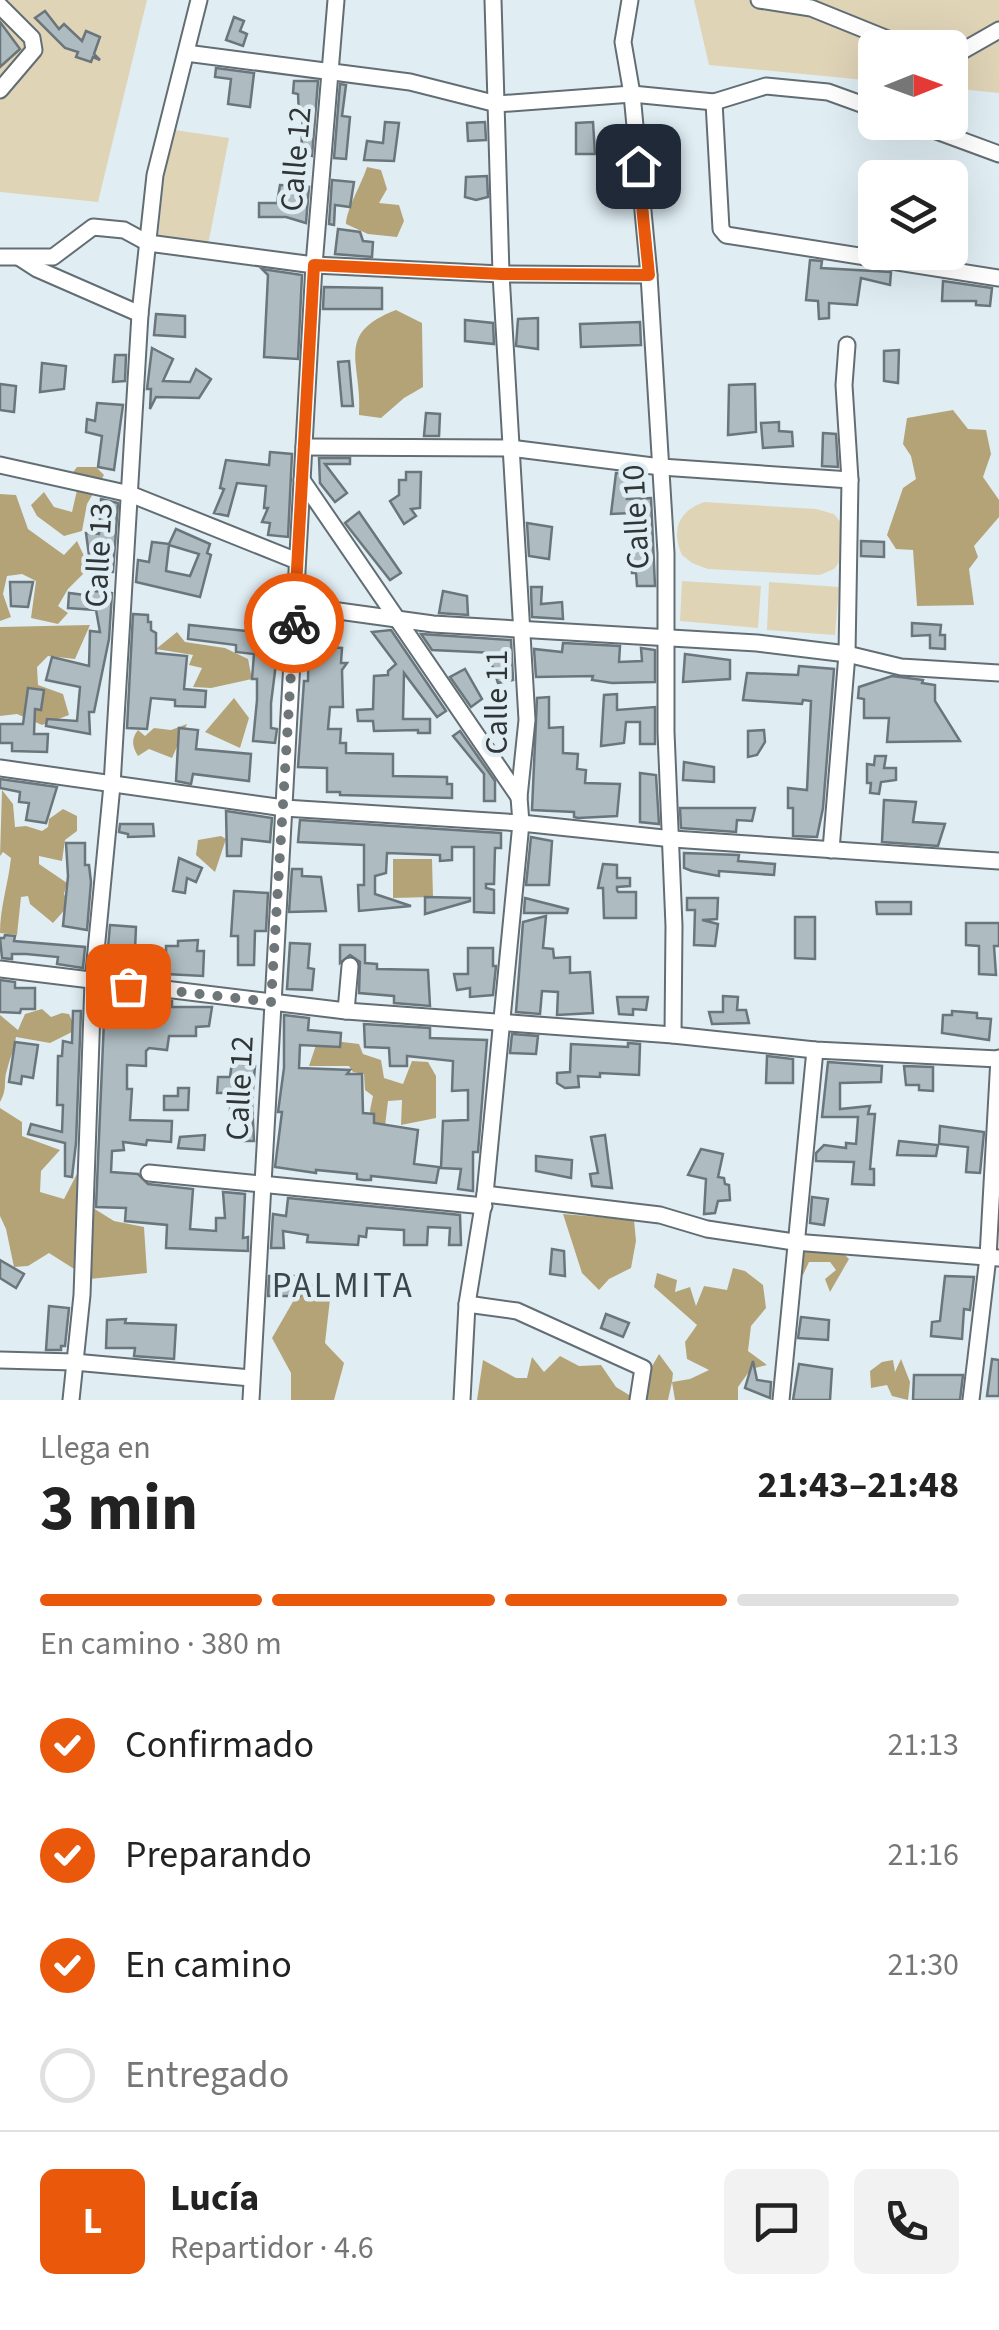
<!DOCTYPE html>
<html lang="es">
<meta charset="utf-8">
<style>
body{margin:0;font-family:"Source Sans 3",sans-serif;background:#f2f2f2;color:#222;height:100vh;display:flex;flex-direction:column;font-size:38px;white-space:nowrap}
*{box-sizing:border-box;margin:0}
p{font-size:32px;color:#767676}
.icon{flex:none;width:55px;height:55px;fill:none;stroke:currentColor;stroke-width:2;stroke-linecap:round;stroke-linejoin:round}
.map{position:relative;height:1400px;overflow:hidden}
.sheet{display:flex;flex-direction:column;background:#fff;flex:1}
.sheet>*{flex:none}
.needle{width:65px;rotate:89deg}
.buttons{position:absolute;left:858px;top:30px;display:grid;gap:20px}
.buttons a{display:grid;place-items:center;width:110px;height:110px;border-radius:15px;background:#fff;box-shadow:0 10px 40px #0002;font-size:50px}
.pin{position:absolute;display:grid;place-items:center;width:85px;height:85px;color:#fff;margin:-42px;border-radius:20px;box-shadow:0 5px 15px #0006}
.courier{position:absolute;display:grid;place-items:center;width:100px;height:100px;margin:-50px;border:8px solid #ea580c;border-radius:50%;background:#fff;color:#222;box-shadow:0 2px 12px #0007}
.overview em{font-style:normal;font-weight:700}
.overview div{display:flex;flex-direction:column-reverse}
.overview{display:flex;align-items:center;justify-content:space-between;height:170px;padding:0 40px}
h1{font-size:65px;font-weight:700;line-height:75px}
.bar{display:grid;grid-template-columns:repeat(4,1fr);gap:15px 10px;align-content:center;height:120px;padding:0 40px}
.bar i{height:12px;border-radius:8px;background:#e0e0e0}
.bar .on{background:#ea580c}
.bar p{grid-column:span 4}
.line{display:flex;align-items:center;gap:25px;padding:0 40px;border-top:2px solid #e0e0e0}
.line div{flex:1}
.round{display:grid;place-items:center;flex:none;width:105px;height:105px;border-radius:15px;background:#f2f2f2}
ol{padding:0 40px;list-style:none}
li{display:flex;align-items:center;gap:30px;height:110px}
li p{margin-inline-start:auto}
li .icon{padding:10px;border-radius:50%;background:#ea580c;color:#fff;stroke-width:4}
li:last-child{color:#767676}
li i{width:55px;height:55px;border:5px solid #e0e0e0;border-radius:50%}
.map>svg:first-child{display:block}
</style>
<div class="map">
<svg width="999" height="1400" viewBox="0 0 999 1400">
<rect width="100%" height="100%" fill="#e0eef4"/>
<g fill="#e0d4b7">
<polygon points="0,0 147,0 98,202 0,192"/>
<polygon points="694,0 999,0 999,93 950,88 950,48 875,48 875,81 709,65"/>
<polygon points="168,129 229,138 207,250 158,238"/>
<path d="M704,502l112,7 18,5 8,10v35l-8,10 -14,6 -112,-6 -16,-6 -10,-8c-11,-24 -4,-44 22,-53z"/>
<polygon points="682,581 761,586 758,628 680,621"/>
<polygon points="769,582 839,587 835,635 767,630"/>
</g>
<g fill="#b5a378">
<path d="M367,167l14,3 6,19 -8,14 20,2 5,16 -7,16 -29,-3 -22,-10c0,-14 16,-41 21,-57z"/>
<path d="M396,310l26,13 1,64 -19,11 -23,20 -22,-3c4,-52 -26,-81 37,-105z"/>
<polygon points="953,410 968,429 986,430 991,454 983,477 999,500 999,517 974,546 978,557 969,569 974,605 917,606 913,550 896,549 887,535 903,488 916,479 911,456 903,444 907,418"/>
<polygon points="77,467 96,467 104,475 87,504 82,531 64,536 37,516 31,505 44,492 54,507 72,512 78,486 70,476"/>
<polygon points="0,494 16,495 28,529 64,555 77,541 85,558 84,573 68,589 58,606 68,613 58,624 31,618 36,581 22,574 7,576 3,594 11,617 0,621"/>
<polygon points="90,625 75,659 48,656 37,667 38,685 63,694 69,715 42,725 17,714 0,716 0,627"/>
<polygon points="177,632 185,642 225,648 248,659 252,679 211,688 193,687 202,668 189,665 193,655 156,649"/>
<polygon points="234,698 249,718 240,748 205,732"/>
<path d="M187,724l-15,34 -23,-9 -11,7c-6,-10 -7,-17 0,-26l7,6 9,-8 17,2z"/>
<path d="M2,790l11,14 2,23 11,-1 16,5 6,-4 1,-8 14,-10 14,7v15l-12,9 -3,21 -23,-5v8l28,19 -3,11 5,11 -16,18 -23,-19 -2,-8 -7,1 -4,38 -17,-2c0,-26 8,-48 11,-75l-8,-6 -3,4z"/>
<polygon points="221,836 226,839 215,872 196,855 198,840"/>
<polygon points="393,859 432,859 433,897 393,898"/>
<path d="M42,1009l9,8 11,-4 7,1 7,16 -26,13 -34,-6c-2,13 -6,21 -9,33 -4,12 1,18 -7,32v-87l18,15 7,-16z"/>
<polygon points="318,1039 359,1044 363,1054 381,1060 384,1078 403,1084 412,1061 428,1062 436,1076 436,1118 401,1125 402,1100 388,1101 385,1126 374,1136 370,1110 373,1096 365,1090 364,1074 353,1072 349,1066 309,1066"/>
<polygon points="0,1108 22,1122 22,1136 60,1150 41,1171 40,1192 64,1199 80,1168 85,1203 114,1221 144,1227 147,1273 90,1279 49,1253 28,1266 14,1267 6,1229 0,1216"/>
<polygon points="563,1214 634,1220 636,1241 631,1268 609,1279 599,1290 582,1273"/>
<polygon points="803,1250 843,1253 849,1259 830,1292 825,1279 836,1270 830,1262 809,1262 803,1275 799,1273"/>
<polygon points="733,1268 745,1271 763,1285 766,1308 751,1326 748,1351 767,1365 751,1369 738,1387 738,1400 675,1400 672,1382 668,1400 477,1400 483,1360 516,1378 527,1378 532,1357 544,1372 560,1356 579,1366 601,1365 616,1387 634,1398 659,1354 673,1373 672,1382 690,1379 709,1370 687,1359 685,1342 697,1325 654,1287 657,1273 677,1280 675,1292 690,1287 696,1306 704,1286 727,1290"/>
<polygon points="306,1279 330,1299 325,1343 344,1363 334,1400 291,1400 291,1373 272,1338"/>
<polygon points="901,1359 910,1382 908,1400 892,1396 887,1385 871,1388 870,1371 882,1362 893,1360 895,1372"/>
</g>
<g fill="#aebcc1" stroke="#6a767b" stroke-width="2.5" fill-rule="evenodd">
<polygon points="45,11 59,29 64,24 82,41 86,31 100,37 94,54 100,60 93,57 91,62 76,57 78,52 65,48 35,18"/>
<polygon points="234,17 244,21 240,31 247,34 243,46 226,40"/>
<polygon points="0,22 20,49 0,67"/>
<polygon points="216,68 254,73 250,107 228,104 231,79 215,77"/>
<polygon points="294,81 318,81 312,156 301,153 303,115 299,115 298,94 293,93"/>
<polygon points="340,84 346,85 342,116 350,117 346,159 334,158"/>
<polygon points="385,122 399,123 394,161 364,160 367,141 383,143"/>
<polygon points="485,122 486,140 468,141 467,123"/>
<polygon points="593,122 595,154 576,154 576,123"/>
<polygon points="487,176 488,197 476,200 465,197 466,177"/>
<polygon points="332,180 354,182 350,207 335,205 334,225 329,224"/>
<polygon points="280,185 309,187 306,223 286,217 259,217 259,203 277,203"/>
<polygon points="338,229 360,232 363,241 373,242 372,257 335,254"/>
<polygon points="810,260 822,261 821,268 891,272 890,285 861,278 857,305 829,303 829,318 819,319 818,301 806,300"/>
<polygon points="262,269 302,275 298,359 264,357 268,275"/>
<polygon points="943,281 992,288 990,306 976,305 976,301 942,301"/>
<polygon points="324,287 382,288 382,309 323,309"/>
<polygon points="156,314 185,316 185,337 154,335"/>
<polygon points="538,318 538,349 516,346 518,319"/>
<polygon points="465,320 493,323 494,344 465,341"/>
<polygon points="640,322 641,345 581,347 580,324"/>
<polygon points="152,348 173,359 163,381 190,382 196,369 211,379 199,398 156,397 150,409 151,389 147,389"/>
<polygon points="899,350 898,383 884,381 884,351"/>
<polygon points="115,355 126,355 125,381 113,382"/>
<polygon points="349,361 353,406 342,406 338,362"/>
<polygon points="42,363 66,366 64,389 40,392"/>
<polygon points="0,384 16,386 14,412 0,410"/>
<polygon points="755,384 756,432 728,435 729,385"/>
<polygon points="97,403 123,405 114,470 98,467 102,436 86,432 87,419 95,421"/>
<polygon points="426,413 440,414 439,436 424,436"/>
<polygon points="779,422 779,431 792,432 793,446 763,448 761,423"/>
<polygon points="823,433 836,434 838,467 822,466"/>
<polygon points="270,452 292,454 288,537 268,535 270,523 262,522 268,508 264,508 266,486 237,483 228,516 214,513 224,489 220,488 226,460 269,465"/>
<polygon points="319,458 350,458 350,464 325,464 347,493 335,502 320,483"/>
<polygon points="406,472 421,472 420,508 411,509 416,516 404,524 390,501 399,495 399,480 406,480"/>
<polygon points="616,473 631,474 627,499 651,498 655,586 637,586 636,573 632,573 631,513 611,514"/>
<polygon points="101,499 118,503 113,572 96,572 96,562 90,563 86,533 99,534"/>
<polygon points="359,512 401,573 390,580 345,523"/>
<polygon points="527,523 552,527 549,559 529,556"/>
<path d="M176,529l34,15 -3,9 4,2 -11,42 -64,-15 2,-22 11,2 3,-20 17,2zM169,545l30,9 -9,22 -24,-5z"/>
<polygon points="861,541 884,542 884,557 861,556"/>
<polygon points="10,582 33,582 28,607 11,606"/>
<polygon points="531,587 542,587 541,604 562,602 563,619 532,617"/>
<polygon points="85,590 112,593 109,639 94,712 89,712 90,734 46,726 47,719 77,721 80,687 46,680 52,657 89,666 90,631 100,632 96,610 68,608 69,593 85,595"/>
<polygon points="443,591 467,596 468,615 439,613"/>
<polygon points="133,614 148,615 148,622 151,622 151,630 156,633 156,653 187,656 184,689 206,691 205,707 175,706 175,700 151,698 147,729 127,728"/>
<polygon points="266,622 281,624 271,703 271,728 277,729 275,743 253,741 257,700 257,679 252,679 254,654 236,652 236,645 188,639 189,625 265,633"/>
<polygon points="309,623 328,624 328,647 342,648 341,663 347,663 342,670 343,707 330,707 328,729 341,729 340,743 346,743 346,753 393,754 393,776 447,777 447,784 452,784 452,798 340,795 340,792 327,792 327,768 298,767 304,681 308,681"/>
<polygon points="912,623 941,625 940,635 945,635 945,649 930,648 930,635 912,636"/>
<polygon points="391,630 446,711 437,717 404,673 403,719 430,719 430,733 418,733 418,730 374,731 373,721 358,721 357,710 373,709 374,676 388,675 388,671 396,664 372,632"/>
<polygon points="421,634 511,640 513,680 498,683 489,656 495,653 432,650"/>
<polygon points="563,643 620,646 619,662 642,661 641,648 655,650 655,682 612,683 592,680 593,676 536,677 534,649 562,652"/>
<polygon points="685,654 730,660 730,679 683,682"/>
<polygon points="799,666 834,669 823,808 817,837 793,836 793,808 788,808 788,788 807,790 811,701 803,700 802,704 743,700 747,673 798,675"/>
<polygon points="465,669 482,699 471,707 450,677"/>
<polygon points="892,676 923,680 922,683 935,685 935,701 960,741 887,742 889,718 864,718 864,699 858,698 859,687"/>
<polygon points="28,688 44,690 41,710 35,709 34,734 48,734 47,752 12,751 12,743 0,743 0,724 23,724"/>
<polygon points="617,694 617,710 655,707 655,744 640,744 640,722 626,722 624,743 601,746 604,695"/>
<polygon points="549,697 549,728 563,727 563,753 578,754 577,769 586,770 585,783 620,784 617,816 578,818 574,817 574,812 532,810 537,698"/>
<polygon points="179,728 198,730 196,749 251,754 249,781 193,774 191,784 176,781"/>
<polygon points="764,730 765,742 757,755 748,757 748,731"/>
<polygon points="460,731 495,781 495,801 484,801 484,774 453,736"/>
<polygon points="875,756 886,756 884,768 896,768 896,780 881,782 879,794 870,793 871,783 867,783 867,764 874,765"/>
<polygon points="684,762 714,767 714,782 683,780"/>
<polygon points="640,773 656,775 659,824 640,822"/>
<polygon points="0,779 57,787 46,823 26,820 29,803 19,802 20,792 0,788"/>
<polygon points="884,800 916,802 913,822 945,824 938,846 882,842"/>
<polygon points="680,808 755,808 752,821 737,820 736,832 681,828"/>
<polygon points="226,811 272,818 270,842 242,839 241,856 227,856"/>
<polygon points="300,820 501,833 501,848 495,848 494,884 486,884 486,888 494,890 494,913 474,912 474,847 452,847 452,860 440,861 440,855 387,853 386,873 375,876 375,894 411,906 359,911 358,885 364,885 364,845 298,842"/>
<polygon points="120,824 153,824 154,836 128,837 128,834 119,832"/>
<polygon points="531,837 552,841 549,885 526,885"/>
<polygon points="66,843 85,843 85,865 89,865 91,882 87,930 63,926 68,876"/>
<polygon points="684,853 739,855 738,861 775,864 774,875 719,871 719,876 692,871 684,868"/>
<polygon points="179,858 202,868 196,882 187,878 185,893 173,891"/>
<polygon points="603,864 617,865 617,878 630,878 630,886 617,887 617,890 618,892 636,892 636,918 604,918 603,888 598,888"/>
<polygon points="292,869 302,869 302,876 321,877 326,911 289,912"/>
<polygon points="234,891 268,893 266,931 255,931 254,965 238,965 238,936 231,936"/>
<polygon points="425,897 470,898 470,901 425,914"/>
<polygon points="525,898 568,909 567,913 524,913"/>
<polygon points="687,898 718,898 717,919 702,920 718,924 715,946 694,945 695,910 687,910"/>
<polygon points="876,902 911,902 911,914 877,914"/>
<polygon points="546,916 543,948 553,949 554,958 570,957 570,973 590,972 593,1013 557,1015 558,992 542,991 540,1014 516,1012 523,922"/>
<polygon points="795,917 815,917 815,959 795,958"/>
<polygon points="966,923 999,923 999,946 994,946 996,975 979,974 979,946 966,945"/>
<polygon points="110,925 136,927 134,972 106,971"/>
<polygon points="5,935 15,936 14,941 85,947 83,968 57,964 58,957 26,954 12,954 12,959 2,958 0,938 4,938"/>
<polygon points="198,940 197,951 204,951 203,976 166,974 166,946 178,946 178,941"/>
<polygon points="290,943 310,944 308,968 314,969 312,990 287,989"/>
<polygon points="340,945 365,945 365,963 377,964 377,969 428,970 430,1006 394,1003 394,996 359,993 360,962 350,955 340,963"/>
<polygon points="468,948 493,948 493,966 496,966 493,995 470,997 470,988 457,990 454,974 468,974"/>
<polygon points="0,980 15,982 15,988 35,988 35,1009 21,1009 20,1013 0,1012"/>
<polygon points="723,996 738,997 737,1010 746,1010 749,1023 712,1024 709,1012 723,1012"/>
<polygon points="105,997 172,1001 172,1007 212,1007 209,1026 196,1027 196,1036 169,1036 167,1050 149,1048 146,1051 146,1066 127,1065 127,1089 132,1089 130,1120 172,1121 171,1142 147,1140 146,1145 123,1142 124,1150 112,1151 111,1172 138,1174 148,1184 193,1189 190,1229 216,1231 216,1218 225,1218 223,1192 245,1194 243,1238 248,1237 248,1251 166,1248 167,1225 125,1221 126,1208 96,1207"/>
<polygon points="617,997 648,997 646,1010 633,1009 633,1015 619,1014"/>
<polygon points="73,1011 81,1011 76,1143 72,1177 65,1176 65,1143 28,1134 31,1124 62,1132 63,1105 57,1105 58,1056 62,1056 63,1041 72,1043"/>
<polygon points="952,1011 977,1013 977,1018 991,1019 989,1040 942,1033 943,1015 952,1015"/>
<polygon points="284,1015 309,1018 308,1030 341,1033 340,1047 300,1045 299,1068 350,1070 347,1074 362,1074 363,1113 374,1114 374,1123 418,1130 414,1164 439,1167 436,1183 371,1176 371,1180 364,1180 357,1179 357,1174 316,1170 316,1173 275,1167 282,1112 278,1112 284,1068"/>
<polygon points="364,1024 430,1028 430,1038 487,1040 478,1152 473,1152 473,1191 458,1189 461,1169 441,1168 443,1121 468,1120 468,1090 452,1091 453,1061 407,1056 407,1066 390,1066 389,1048 365,1047"/>
<polygon points="512,1034 538,1036 536,1054 510,1053"/>
<polygon points="15,1042 38,1045 33,1078 22,1076 21,1084 9,1082"/>
<polygon points="628,1043 640,1044 639,1075 600,1073 600,1077 578,1076 579,1087 565,1088 557,1083 557,1073 570,1072 571,1044 628,1047"/>
<polygon points="767,1056 793,1059 793,1083 766,1083"/>
<polygon points="232,1062 255,1066 252,1102 254,1141 244,1141 245,1110 230,1110 231,1093 217,1093 218,1077 230,1077"/>
<polygon points="828,1062 882,1066 881,1082 840,1083 840,1109 870,1106 868,1114 875,1114 870,1169 874,1169 874,1185 852,1184 854,1162 816,1161 816,1153 824,1145 846,1148 846,1143 856,1144 858,1117 822,1117"/>
<polygon points="904,1066 933,1067 933,1091 919,1090 919,1085 906,1085"/>
<polygon points="178,1088 189,1088 188,1110 164,1110 164,1096 178,1096"/>
<polygon points="940,1126 984,1132 980,1173 966,1172 968,1147 939,1144"/>
<polygon points="205,1135 204,1150 178,1148 180,1137"/>
<polygon points="605,1135 608,1158 612,1188 592,1186 590,1174 598,1173 591,1137"/>
<polygon points="899,1141 938,1145 936,1156 897,1155"/>
<polygon points="701,1149 723,1154 718,1177 724,1178 725,1184 729,1185 730,1200 718,1201 715,1213 704,1214 706,1179 688,1175"/>
<polygon points="536,1156 572,1160 571,1178 536,1171"/>
<polygon points="812,1197 828,1199 824,1225 810,1223"/>
<polygon points="288,1198 460,1215 461,1245 449,1245 450,1228 428,1227 427,1245 404,1245 404,1230 367,1228 366,1237 359,1236 358,1245 307,1242 308,1235 283,1231 284,1248 271,1248 273,1214 286,1216"/>
<polygon points="552,1249 564,1251 565,1276 550,1274"/>
<polygon points="0,1260 24,1274 16,1288 0,1278"/>
<polygon points="269,1276 300,1276 300,1296 268,1296"/>
<polygon points="945,1276 974,1277 970,1310 964,1309 962,1339 931,1336 932,1322 940,1321"/>
<polygon points="49,1306 69,1308 65,1346 61,1346 61,1350 46,1350"/>
<polygon points="606,1314 629,1323 623,1337 601,1328"/>
<polygon points="801,1317 829,1320 828,1340 798,1338"/>
<polygon points="126,1319 125,1323 176,1325 174,1359 134,1356 135,1348 106,1348 107,1320"/>
<polygon points="992,1359 999,1360 999,1396 987,1396"/>
<polygon points="753,1361 757,1380 771,1382 770,1398 745,1388"/>
<polygon points="799,1364 832,1369 830,1400 793,1400"/>
<polygon points="914,1375 963,1375 960,1400 913,1400"/>
</g>
<g fill="none" stroke-linecap="round" stroke-linejoin="round">
<g stroke="#626e73" stroke-width="19">
<g id="street">
<polyline points="630,0 623,42 632,94 649,275 666,553 666,732 674,926 673,1035"/>
<polyline points="759,0 811,8 910,48"/>
<polyline points="0,6 32,38 34,50 0,90"/>
<polyline points="186,53 410,82 497,104 632,94 714,102 766,86 828,92 875,109"/>
<polyline points="950,58 999,30"/>
<polyline points="714,102 721,229 726,235 999,278"/>
<polyline points="912,122 999,154"/>
<polyline points="0,257 53,257 93,227 124,230 148,243 314,265 501,274 649,275"/>
<polyline points="20,258 37,269 140,314"/>
<polyline points="304,447 510,448 661,467 850,480"/>
<polyline points="0,465 130,494 297,561"/>
<polyline points="302,480 519,797"/>
<polyline points="295,605 433,624 757,643 847,654 901,667 999,673"/>
<polyline points="0,768 284,808 521,823 673,839 999,861"/>
<polyline points="831,850 847,654 850,480 844,385 847,345"/>
<polyline points="0,969 346,1011 673,1035 815,1050 999,1059"/>
<polyline points="346,1011 350,966"/>
<polyline points="149,1173 484,1206"/>
<polyline points="485,1194 660,1215 707,1229 794,1242 999,1258"/>
<polyline points="467,1304 517,1311 643,1368 638,1400"/>
<polyline points="0,1360 74,1362 251,1378"/>
<polyline points="71,1400 82,1295 93,982 112,785 140,314 155,175 199,0"/>
<polyline points="251,1400 314,265 336,0"/>
<polyline points="462,1400 467,1304 485,1194 521,823 519,797 527,720 501,274 493,0"/>
<polyline points="781,1400 815,1050"/>
<polyline points="971,1400 988,1257 999,1058"/>
</g>
</g>
<use href="#street" stroke="#fff" stroke-width="15"/>
</g>
<g fill="none" stroke-linecap="round" stroke-linejoin="round">
<polyline stroke="#6e7679" stroke-width="10" stroke-dasharray="0 18" points="128,986 271,1002 294,623"/>
<polyline stroke="#ea580c" stroke-width="12" points="294,623 314,265 502,274 649,275 638,166"/>
</g>
<g text-anchor="middle" stroke-width="9" stroke-linejoin="round" paint-order="stroke">
<g font-size="32" fill="#303537" stroke="#e0eef4">
<text transform="translate(295 159) rotate(-85)" y="11">Calle 12</text>
<text transform="translate(635 517) rotate(-93)" y="11">Calle 10</text>
<text transform="translate(98 555) rotate(-87)" y="11">Calle 13</text>
<text transform="translate(496 702) rotate(-90)" y="11">Calle 11</text>
<text transform="translate(239 1088) rotate(-87)" y="11">Calle 12</text>
</g>
<g font-size="35" letter-spacing="2.5" fill="#3b464b" stroke="#e0eef4">
<text x="343" y="1297">PALMITA</text>
</g>
</g>
</svg>
<div class="buttons">
<a><svg class="needle" viewBox="-14 -14 28 28"><path d="M0-13l5 13h-10z" fill="#e53935"/><path d="M0 13l5-13h-10z" fill="#767676"/></svg></a>
<a><svg class="icon" aria-label="layers" viewBox="0 0 24 24"><path d="M12 4l9 5-9 5-9-5zM3 14l9 5 9-5"/></svg></a>
</div>
<div class="pin" style="left:128px;top:986px;background:#ea580c"><svg class="icon" aria-label="bag" viewBox="0 0 24 24"><path d="M5 8h14l-1 12H6zM9 8a3 3 0 0 1 6 0"/></svg></div>
<div class="pin" style="left:638px;top:166px;background:#1f2937"><svg class="icon" aria-label="home" viewBox="0 0 24 24"><path d="M3 11l9-7 9 7M6 9v11h12V9"/></svg></div>
<div class="courier" style="left:294px;top:623px"><svg class="icon" aria-label="bike" viewBox="0 0 24 24"><circle cx="6" cy="16" r="4"/><circle cx="18" cy="16" r="4"/><path d="M6 16l4-8h5l3 8M10 8l3 8H6M13 5h3"/></svg></div>
</div>
<section class="sheet">
<div class="overview"><div><h1>3 min</h1><p>Llega en</p></div><em>21:43–21:48</em></div>
<div class="bar"><i class="on"></i><i class="on"></i><i class="on"></i><i></i><p>En camino · 380 m</p></div>
<ol>
<li><svg class="icon" aria-label="check" viewBox="0 0 24 24"><path d="M5 12l5 5 9-10"/></svg>Confirmado<p>21:13</p></li>
<li><svg class="icon" aria-label="check" viewBox="0 0 24 24"><path d="M5 12l5 5 9-10"/></svg>Preparando<p>21:16</p></li>
<li><svg class="icon" aria-label="check" viewBox="0 0 24 24"><path d="M5 12l5 5 9-10"/></svg>En camino<p>21:30</p></li>
<li><i></i>Entregado</li>
</ol>
<div class="line" style="height:180px"><b class="round" style="background:#ea580c;color:#fff">L</b><div><b>Lucía</b><p>Repartidor · 4.6</p></div><a class="round"><svg class="icon" aria-label="chat" viewBox="0 0 24 24"><path d="M4 5h16v11H9l-5 4z"/></svg></a><a class="round"><svg class="icon" aria-label="phone" viewBox="0 0 24 24"><path d="M5 4h4l2 5-3 2q2 4 5 5l2-3 5 2v4C11 20 4 13 5 4z"/></svg></a></div>
</section>
